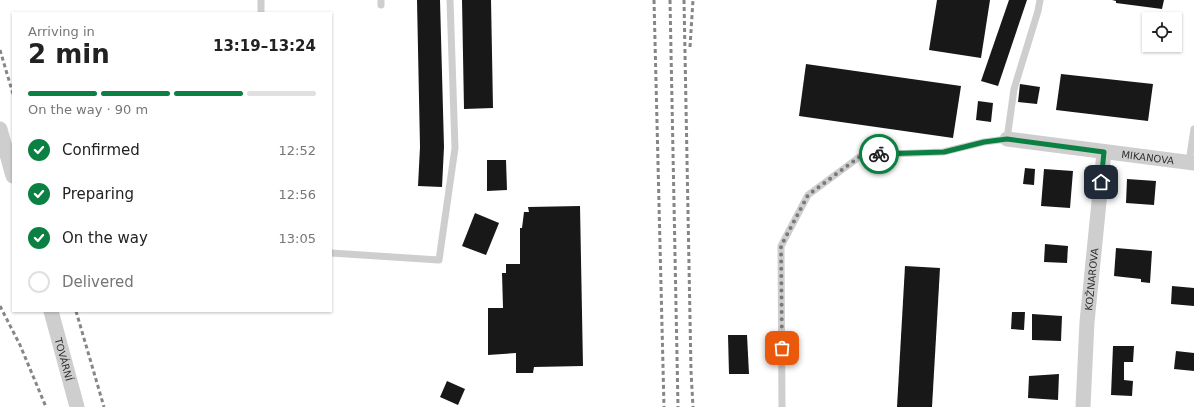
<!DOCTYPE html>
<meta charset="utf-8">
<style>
body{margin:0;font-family:"DejaVu Sans",sans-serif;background:#f2f2f2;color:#222;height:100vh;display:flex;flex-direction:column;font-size:15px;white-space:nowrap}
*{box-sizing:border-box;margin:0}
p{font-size:13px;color:#767676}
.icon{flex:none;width:22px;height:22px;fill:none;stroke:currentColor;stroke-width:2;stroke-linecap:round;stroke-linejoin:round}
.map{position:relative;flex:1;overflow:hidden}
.side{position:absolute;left:12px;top:12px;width:320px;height:300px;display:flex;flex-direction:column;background:#fff;border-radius:0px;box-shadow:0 1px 3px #0004}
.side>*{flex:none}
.tools{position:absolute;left:1142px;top:12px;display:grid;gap:8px}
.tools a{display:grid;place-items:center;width:40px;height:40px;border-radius:0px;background:#fff;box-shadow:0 1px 3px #0004;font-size:20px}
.pin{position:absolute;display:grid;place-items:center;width:34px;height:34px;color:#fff;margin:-17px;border-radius:8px;box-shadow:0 2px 6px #0006}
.courier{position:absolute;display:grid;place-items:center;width:40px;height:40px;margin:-20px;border:3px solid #0b8043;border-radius:50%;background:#fff;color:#222;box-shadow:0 1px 5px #0007}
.summary em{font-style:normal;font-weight:700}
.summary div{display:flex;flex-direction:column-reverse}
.summary{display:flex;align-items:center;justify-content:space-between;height:68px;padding:0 16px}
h1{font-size:26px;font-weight:700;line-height:30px}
.bar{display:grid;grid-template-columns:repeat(4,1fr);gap:6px 4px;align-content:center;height:48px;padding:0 16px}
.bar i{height:5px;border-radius:3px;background:#e0e0e0}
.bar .active{background:#0b8043}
.bar p{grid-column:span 4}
ol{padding:0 16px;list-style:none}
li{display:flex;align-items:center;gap:12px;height:44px}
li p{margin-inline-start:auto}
li .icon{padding:4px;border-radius:50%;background:#0b8043;color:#fff;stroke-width:4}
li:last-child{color:#767676}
li i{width:22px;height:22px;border:2px solid #e0e0e0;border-radius:50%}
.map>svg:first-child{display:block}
</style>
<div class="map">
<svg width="1194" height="407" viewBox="0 0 1194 407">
<rect width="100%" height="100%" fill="#fff"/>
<g fill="#181818">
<polygon points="417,0 440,0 444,147 442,187 418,186 420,147"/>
<polygon points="462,0 491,0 493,108 464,109"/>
<polygon points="937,0 990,0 981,58 929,50"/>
<polygon points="1009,0 1027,0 998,86 981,81"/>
<polygon points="1112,0 1164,0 1162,9 1116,3 1116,1"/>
<polygon points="806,64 961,86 953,138 799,116"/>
<polygon points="1061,74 1153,84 1148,121 1056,110"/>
<polygon points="1020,84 1040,87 1037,104 1018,102"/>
<polygon points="978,101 993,103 991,122 976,120"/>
<polygon points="487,160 506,160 507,190 487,191"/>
<polygon points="1025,168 1035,169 1034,185 1023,184"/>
<polygon points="1044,169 1073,171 1070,208 1041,206"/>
<polygon points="1127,179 1156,181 1154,205 1126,203"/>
<polygon points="580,206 583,366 534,367 533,373 516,373 516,353 488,355 488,308 503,308 502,273 506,273 506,264 520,264 520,228 522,228 524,212 529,212 528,207"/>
<polygon points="475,213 499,223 486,255 462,246"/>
<polygon points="1045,244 1068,246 1067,263 1044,262"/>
<polygon points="1116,248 1152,251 1150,283 1141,282 1141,279 1114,276"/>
<polygon points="905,266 940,268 932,407 897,407"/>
<polygon points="1172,286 1194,288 1194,306 1171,304"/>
<polygon points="1012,312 1025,312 1024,330 1011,329"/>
<polygon points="1032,314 1062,316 1061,341 1032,340"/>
<polygon points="728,335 747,335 749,374 729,374"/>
<polygon points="1113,346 1134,346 1133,362 1124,362 1124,380 1133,381 1132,396 1111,395"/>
<polygon points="1176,351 1194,353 1194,371 1174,369"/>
<polygon points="1059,374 1058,400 1028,398 1029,376"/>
<polygon points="447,381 465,389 458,405 440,397"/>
</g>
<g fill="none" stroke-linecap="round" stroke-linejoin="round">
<g stroke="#cecece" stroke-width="7">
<polyline points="261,0 261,13"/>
<polyline points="381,0 381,5"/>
<polyline points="1189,162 1194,129"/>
<polyline points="331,253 439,260 455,148 450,0"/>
<polyline points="782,407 781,246 808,195 862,155 943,152 984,142 1007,139 1014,89 1038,11 1040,0"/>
</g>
<g stroke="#cecece" stroke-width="15">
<polyline points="0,129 13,176"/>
<path id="s1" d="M1007,139l187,24"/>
<path id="s2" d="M51,311l26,96"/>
<path id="s3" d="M1083,407l4,-85 17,-170"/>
</g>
<g stroke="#868686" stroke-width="3" stroke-dasharray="4 3" stroke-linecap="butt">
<polyline points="654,0 664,407"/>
<polyline points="670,0 678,407"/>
<polyline points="684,0 691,371 693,407"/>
<polyline points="690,47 693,0"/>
<polyline points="0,50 13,94"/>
<polyline points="0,306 20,345 46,407"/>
<polyline points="76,311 104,407"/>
</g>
</g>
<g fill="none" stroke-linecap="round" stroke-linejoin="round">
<polyline stroke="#797979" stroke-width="4" stroke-dasharray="0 7.2" points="782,348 781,246 808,195 862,155 879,154"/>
<polyline stroke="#0b8043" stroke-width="5" points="879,154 944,152 984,142 1007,139 1104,152 1101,182"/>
</g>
<g text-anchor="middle" stroke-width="4" stroke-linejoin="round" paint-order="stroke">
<g font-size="10" fill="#313131" stroke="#fff">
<text dy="4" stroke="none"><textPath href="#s1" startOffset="142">MIKANOVA</textPath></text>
<text dy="4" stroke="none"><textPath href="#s3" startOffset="128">KOŽNAROVA</textPath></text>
<text dy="4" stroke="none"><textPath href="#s2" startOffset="50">TOVÁRNÍ</textPath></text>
</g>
</g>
</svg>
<div class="tools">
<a><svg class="icon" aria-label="locate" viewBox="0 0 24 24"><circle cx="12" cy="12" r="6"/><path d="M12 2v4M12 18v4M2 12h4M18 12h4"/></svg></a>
</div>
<div class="pin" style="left:782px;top:348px;background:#ea580c"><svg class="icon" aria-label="bag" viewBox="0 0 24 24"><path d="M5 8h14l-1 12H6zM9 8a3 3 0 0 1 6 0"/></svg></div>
<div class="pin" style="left:1101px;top:182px;background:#1f2937"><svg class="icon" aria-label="home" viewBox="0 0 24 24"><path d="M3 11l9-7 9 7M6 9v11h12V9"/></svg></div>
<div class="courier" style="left:879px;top:154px"><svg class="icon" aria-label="bike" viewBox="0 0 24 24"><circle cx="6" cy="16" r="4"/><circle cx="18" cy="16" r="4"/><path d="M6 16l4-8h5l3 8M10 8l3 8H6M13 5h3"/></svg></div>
<section class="side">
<div class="summary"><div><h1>2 min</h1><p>Arriving in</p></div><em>13:19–13:24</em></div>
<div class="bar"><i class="active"></i><i class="active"></i><i class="active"></i><i></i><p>On the way · 90 m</p></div>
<ol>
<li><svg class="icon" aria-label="check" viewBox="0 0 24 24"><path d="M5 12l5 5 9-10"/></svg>Confirmed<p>12:52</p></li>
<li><svg class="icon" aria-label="check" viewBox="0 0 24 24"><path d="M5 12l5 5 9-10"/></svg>Preparing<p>12:56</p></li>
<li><svg class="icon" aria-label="check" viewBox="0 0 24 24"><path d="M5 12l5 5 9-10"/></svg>On the way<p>13:05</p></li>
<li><i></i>Delivered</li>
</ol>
</section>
</div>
